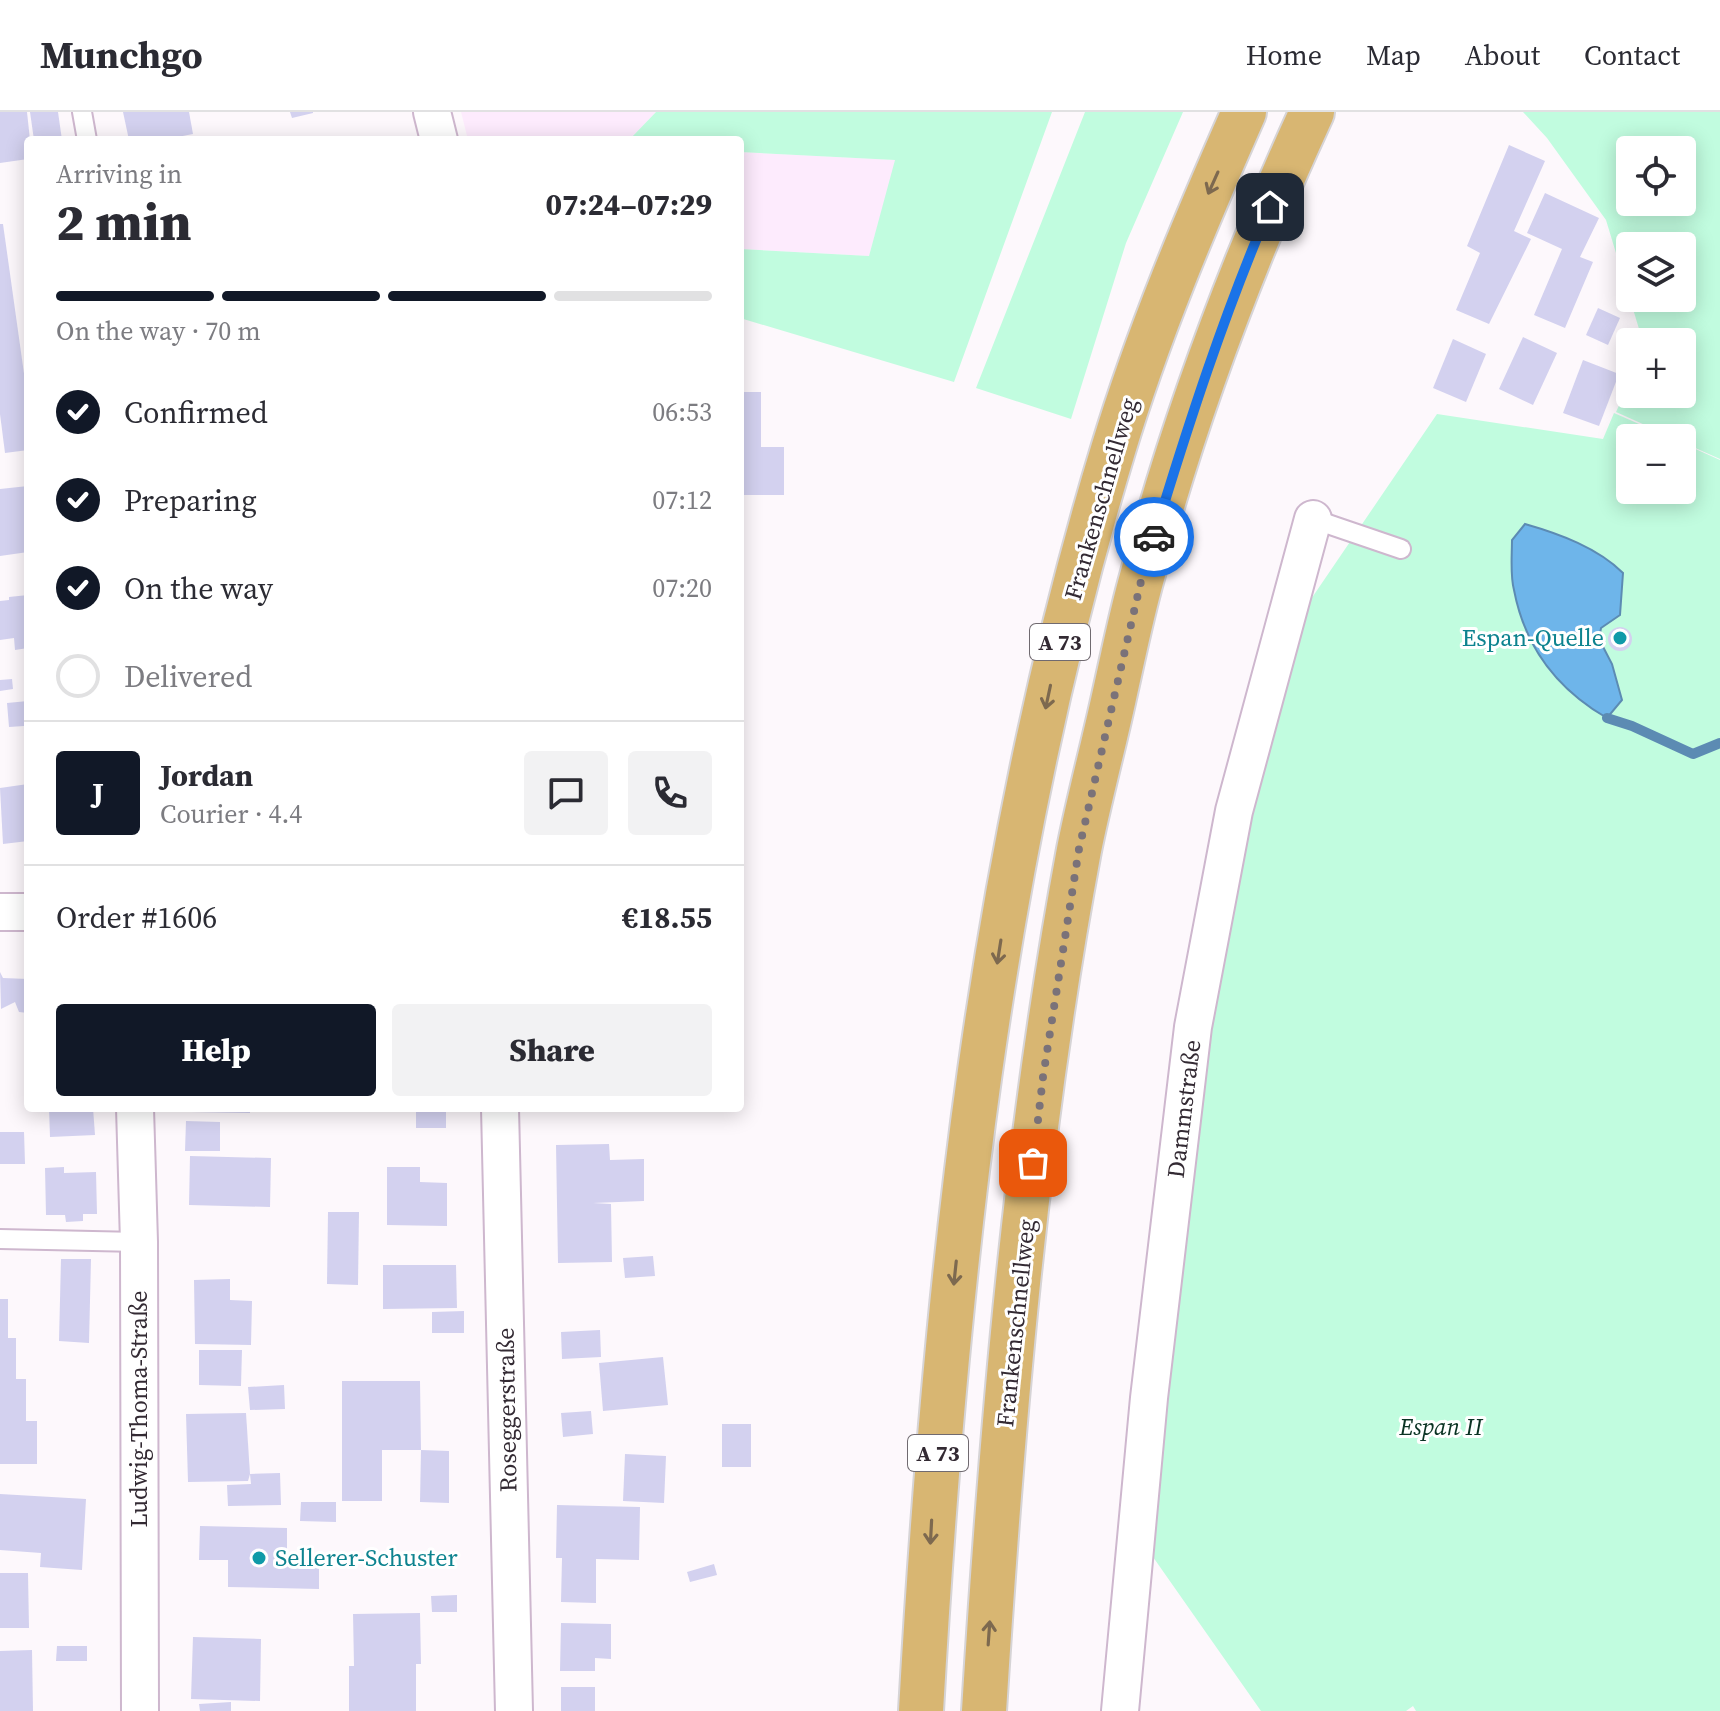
<!DOCTYPE html>
<meta charset="utf-8">
<style>
body{margin:0;font-family:"Source Serif 4",serif;background:#f2f2f3;color:#2b2b33;height:100vh;display:flex;flex-direction:column;font-size:30px;white-space:nowrap}
*{box-sizing:border-box;margin:0}
p{font-size:26px;color:#7c7c81}
.icon{flex:none;width:44px;height:44px;fill:none;stroke:currentColor;stroke-width:2;stroke-linecap:round;stroke-linejoin:round}
.map{position:relative;flex:1;overflow:hidden}
.side{position:absolute;left:24px;top:24px;width:720px;height:976px;display:flex;flex-direction:column;background:#fff;border-radius:8px;box-shadow:0 4px 20px #0003}
.side>*{flex:none}
.controls{position:absolute;left:1616px;top:24px;display:grid;gap:16px}
.controls a{display:grid;place-items:center;width:80px;height:80px;border-radius:8px;background:#fff;box-shadow:0 4px 20px #0003;font-size:40px}
.pin{position:absolute;display:grid;place-items:center;width:68px;height:68px;color:#fff;margin:-34px;border-radius:16px;box-shadow:0 4px 12px #0006}
.courier{position:absolute;display:grid;place-items:center;width:80px;height:80px;margin:-40px;border:6px solid #1a73e8;border-radius:50%;background:#fff;color:#222;box-shadow:0 2px 10px #0007}
.summary em{font-style:normal;font-weight:800}
.summary div{display:flex;flex-direction:column-reverse}
.summary{display:flex;align-items:center;justify-content:space-between;height:136px;padding:0 32px}
h1{font-size:52px;font-weight:800;line-height:60px}
.bar{display:grid;grid-template-columns:repeat(4,1fr);gap:12px 8px;align-content:center;height:96px;padding:0 32px}
.bar i{height:10px;border-radius:6px;background:#e1e1e2}
.bar .active{background:#111827}
.bar p{grid-column:span 4}
.line{display:flex;align-items:center;gap:20px;padding:0 32px;border-top:2px solid #e1e1e2}
.line div{flex:1}
.round{display:grid;place-items:center;flex:none;width:84px;height:84px;border-radius:8px;background:#f2f2f3}
ol{padding:0 32px;list-style:none}
li{display:flex;align-items:center;gap:24px;height:88px}
li p{margin-inline-start:auto}
li .icon{padding:8px;border-radius:50%;background:#111827;color:#fff;stroke-width:4}
li:last-child{color:#7c7c81}
li i{width:44px;height:44px;border:4px solid #e1e1e2;border-radius:50%}
.cta{display:flex;gap:16px;margin-top:auto;padding:16px 32px}
.cta a{flex:1;height:92px;border-radius:8px;background:#111827;color:#fff;font-size:32px;font-weight:800;line-height:92px;text-align:center}
.cta a+a{background:#f2f2f3;color:#2b2b33}
header{display:flex;align-items:center;gap:48px;box-sizing:border-box;height:112px;padding:0 40px;background:#fff;border-bottom:2px solid #e1e1e2}
header strong{font-size:38px}
nav{display:flex;gap:44px;margin-inline-start:auto;font-size:28px}
.map>svg:first-child{display:block}
</style>
<header>
<strong>Munchgo</strong>
<nav><a>Home</a><a>Map</a><a>About</a><a>Contact</a></nav>
</header>
<div class="map">
<svg width="1720" height="1599" viewBox="0 0 1720 1599">
<rect width="100%" height="100%" fill="#fdf8fc"/>
<g fill="#fdebfd">
<polygon points="461,0 656,0 629,28 468,28"/>
<polygon points="740,40 896,48 869,144 740,137"/>
</g>
<g fill="#c1fcdf" fill-rule="evenodd">
<polygon points="656,0 1052,0 954,270 740,206 740,137 869,144 895,48 740,40 740,28 629,28"/>
<polygon points="1085,0 1183,0 1126,131 1071,307 976,276"/>
<path d="M1523,0h197v347l-38,-17v-4h-8l-58,-26 14,-30v12h52v-52h-39l-37,-122 -59,-82zM1682,38v52h-52v-52zM1682,134v52h-52v-52z"/>
<polygon points="1614,301 1671,326 1630,326 1630,378 1682,378 1682,331 1720,348 1720,1599 1416,1599 1413,1594 1406,1599 1261,1599 1146,1435 1199,981 1235,771 1307,493 1437,302 1603,327"/>
</g>
<path fill="#6eb5ea" stroke="#5c8bb3" stroke-width="2" d="M1525,412c35,10 73,24 98,49l-3,42 -19,13 -2,11 13,25 10,36 -15,18c-50,-29 -82,-70 -93,-128 -4,-15 -2,-34 -2,-50z"/>
<g fill="none" stroke-linecap="round" stroke-linejoin="round">
<polyline stroke="#5c8bb3" stroke-width="10" points="1607,606 1632,614 1693,642 1720,631"/>
</g>
<g fill="#d3d1ef">
<polygon points="0,0 27,0 30,28 28,47 0,51"/>
<polygon points="30,0 58,0 62,28 34,28"/>
<polygon points="123,0 189,0 193,22 162,28 129,28"/>
<polygon points="290,0 313,0 313,1 292,6"/>
<polygon points="1509,33 1545,49 1514,119 1531,127 1489,212 1456,198 1480,141 1467,134"/>
<polygon points="1545,81 1599,106 1580,145 1593,150 1565,216 1534,203 1562,137 1527,121"/>
<polygon points="0,112 3,112 28,290 28,338 5,341 0,302"/>
<polygon points="1598,196 1620,206 1608,233 1586,223"/>
<polygon points="1523,225 1557,241 1533,293 1499,277"/>
<polygon points="1453,227 1486,242 1466,290 1433,276"/>
<polygon points="1583,248 1619,262 1599,314 1563,301"/>
<polygon points="740,280 761,280 761,335 784,335 784,383 740,383"/>
<polygon points="28,374 28,440 0,444 0,377"/>
<polygon points="28,483 28,536 15,538 14,526 0,528 0,489 9,488 9,485"/>
<circle cx="1620" cy="527" r="12"/>
<polygon points="12,567 13,577 0,579 0,568"/>
<polygon points="28,589 28,629 26,629 24,614 9,615 7,591"/>
<polygon points="28,672 28,729 3,732 0,676"/>
<polygon points="0,860 3,866 28,867 28,901 19,900 15,890 1,897"/>
<polygon points="49,996 93,996 95,1023 50,1025"/>
<polygon points="191,996 250,996 250,1001 191,1000"/>
<rect x="416" y="997" width="30" height="19"/>
<polygon points="186,1009 220,1010 220,1039 185,1039"/>
<polygon points="0,1020 24,1020 25,1052 0,1052"/>
<polygon points="609,1032 610,1048 644,1047 644,1089 593,1091 611,1092 612,1150 558,1151 556,1033"/>
<polygon points="190,1044 271,1046 270,1095 189,1093"/>
<polygon points="64,1055 64,1061 96,1060 97,1102 83,1102 83,1109 66,1110 65,1103 46,1103 45,1056"/>
<polygon points="387,1055 420,1055 420,1070 447,1071 447,1114 387,1113"/>
<polygon points="328,1100 359,1100 358,1173 327,1172"/>
<polygon points="653,1144 655,1164 625,1166 623,1146"/>
<polygon points="61,1147 91,1147 89,1231 59,1229"/>
<polygon points="383,1153 456,1153 457,1196 383,1197"/>
<polygon points="230,1167 230,1188 252,1189 251,1233 195,1232 194,1168"/>
<polygon points="0,1187 8,1187 8,1226 16,1226 16,1267 26,1267 26,1309 37,1309 37,1352 0,1352"/>
<polygon points="464,1199 464,1221 432,1221 432,1200"/>
<polygon points="600,1218 601,1245 562,1247 561,1220"/>
<polygon points="199,1238 242,1238 241,1274 199,1273"/>
<polygon points="663,1245 668,1293 603,1299 599,1251"/>
<polygon points="342,1269 420,1269 421,1338 382,1338 382,1389 342,1389"/>
<polygon points="284,1273 285,1297 250,1298 248,1275"/>
<polygon points="591,1299 593,1322 563,1325 561,1301"/>
<polygon points="246,1301 250,1362 248,1369 188,1370 186,1302"/>
<rect x="722" y="1312" width="29" height="43"/>
<polygon points="421,1338 449,1339 449,1391 420,1390"/>
<polygon points="625,1342 666,1344 664,1391 623,1389"/>
<polygon points="280,1361 281,1393 228,1394 227,1373 251,1372 250,1362"/>
<polygon points="0,1382 86,1387 82,1458 40,1455 41,1441 0,1438"/>
<polygon points="301,1390 336,1390 336,1410 300,1409"/>
<polygon points="557,1393 640,1395 639,1448 596,1447 596,1491 561,1490 562,1446 556,1446"/>
<polygon points="200,1414 287,1416 287,1442 319,1444 319,1477 228,1475 228,1448 199,1448"/>
<polygon points="714,1452 717,1463 690,1470 687,1460"/>
<polygon points="0,1461 28,1461 29,1516 0,1516"/>
<polygon points="457,1483 457,1500 432,1500 431,1484"/>
<polygon points="420,1501 421,1552 416,1552 416,1599 349,1599 349,1554 354,1554 353,1502"/>
<polygon points="561,1511 611,1512 611,1547 595,1546 595,1559 560,1559"/>
<polygon points="193,1525 261,1527 260,1589 191,1587"/>
<polygon points="57,1534 87,1534 87,1549 56,1549"/>
<polygon points="32,1538 33,1599 0,1599 0,1539"/>
<rect x="561" y="1575" width="34" height="24"/>
<polygon points="231,1590 231,1599 200,1599 199,1592"/>
</g>
<g fill="none" stroke-linecap="round" stroke-linejoin="round">
<g stroke="#ceb7ce" stroke-width="22">
<g id="lane">
<polyline points="82,0 87,28"/>
<polyline points="1313,407 1401,437"/>
<polyline points="0,1127 139,1130"/>
</g>
</g>
<g stroke="#ceb7ce" stroke-width="40">
<g id="street">
<polyline points="432,0 439,28"/>
<polyline points="0,800 28,800"/>
<polyline points="135,996 139,1130 140,1599"/>
<polyline points="500,996 514,1599"/>
<polyline points="1120,1599 1149,1286 1193,915 1234,699 1313,407"/>
</g>
</g>
<g stroke="#d6d4d6" stroke-width="48">
<g id="highway">
<path d="M921,1599c24,-425 68,-852 192,-1261 35,-116 82,-227 131,-338"/>
<path d="M984,1599c18,-288 42,-577 95,-861 10,-51 24,-102 35,-153 9,-40 17,-81 28,-120 42,-160 101,-315 170,-465"/>
</g>
</g>
<use href="#lane" stroke="#fff" stroke-width="18"/>
<use href="#street" stroke="#fff" stroke-width="36"/>
<use href="#highway" stroke="#d8b672" stroke-width="44"/>
</g>
<defs><path id="oneway-shaft" d="M-6 0H5M1.5-3L5.5 0L1.5 3" fill="none" stroke-width="1.6" stroke-linecap="round" stroke-linejoin="round" transform="scale(2)"/></defs>
<g stroke="#7d694f">
<use href="#oneway-shaft" transform="translate(1213 71) rotate(114)"/>
<use href="#oneway-shaft" transform="translate(1048 585) rotate(102)"/>
<use href="#oneway-shaft" transform="translate(999 840) rotate(99)"/>
<use href="#oneway-shaft" transform="translate(955 1161) rotate(96)"/>
<use href="#oneway-shaft" transform="translate(931 1420) rotate(93)"/>
<use href="#oneway-shaft" transform="translate(989 1521) rotate(-86)"/>
</g>
<g fill="none" stroke-linecap="round" stroke-linejoin="round">
<polyline stroke="#7a7279" stroke-width="8" stroke-dasharray="0 14.4" points="1033,1051 1043,965 1079,737 1142,465 1154,425"/>
<path stroke="#1a73e8" stroke-width="10" d="M1154,425c34,-112 70,-223 116,-330"/>
</g>
<g fill="#0f9aa8" stroke="#fff" stroke-width="3">
<circle cx="1620" cy="526" r="8"/>
<circle cx="259" cy="1446" r="8"/>
</g>
<g text-anchor="middle" stroke-width="6" stroke-linejoin="round" paint-order="stroke">
<g fill="#fff" stroke="#706a70" stroke-width="2">
<rect x="1030" y="512" width="60" height="36" rx="6"/>
<rect x="908" y="1323" width="60" height="36" rx="6"/>
</g>
<g font-size="22" font-weight="bold" fill="#332a33">
<text x="1060" y="538">A 73</text>
<text x="938" y="1349">A 73</text>
</g>
<g font-size="24" fill="#332a33" stroke="#fff">
<text transform="translate(1101 387) rotate(-74)" y="8">Frankenschnellweg</text>
<text transform="translate(1184 997) rotate(-83)" y="8">Dammstraße</text>
<text transform="translate(1016 1211) rotate(-84)" y="8">Frankenschnellweg</text>
<text transform="translate(139 1297) rotate(-90)" y="8">Ludwig-Thoma-Straße</text>
<text transform="translate(507 1298) rotate(-91)" y="8">Roseggerstraße</text>
</g>
<g font-size="24" fill="#0d838f" stroke="#fff" text-anchor="end">
<text x="1604" y="534">Espan-Quelle</text>
<text x="275" y="1454" text-anchor="start">Sellerer-Schuster</text>
</g>
<g font-size="24" font-style="italic" fill="#0a3323" stroke="#fff">
<text x="1441" y="1323">Espan II</text>
</g>
</g>
</svg>
<div class="controls">
<a><svg class="icon" aria-label="locate" viewBox="0 0 24 24"><circle cx="12" cy="12" r="6"/><path d="M12 2v4M12 18v4M2 12h4M18 12h4"/></svg></a>
<a><svg class="icon" aria-label="layers" viewBox="0 0 24 24"><path d="M12 4l9 5-9 5-9-5zM3 14l9 5 9-5"/></svg></a>
<a>+</a>
<a>−</a>
</div>
<div class="pin" style="left:1033px;top:1051px;background:#ea580c"><svg class="icon" aria-label="bag" viewBox="0 0 24 24"><path d="M5 8h14l-1 12H6zM9 8a3 3 0 0 1 6 0"/></svg></div>
<div class="pin" style="left:1270px;top:95px;background:#1f2937"><svg class="icon" aria-label="home" viewBox="0 0 24 24"><path d="M3 11l9-7 9 7M6 9v11h12V9"/></svg></div>
<div class="courier" style="left:1154px;top:425px"><svg class="icon" aria-label="car" viewBox="0 0 24 24"><path d="M5 17H2v-5l4-1 3-4h7l3 4 3 1v5h-3M9 17h6M6 11h13"/><circle cx="7" cy="17" r="2"/><circle cx="17" cy="17" r="2"/></svg></div>
<section class="side">
<div class="summary"><div><h1>2 min</h1><p>Arriving in</p></div><em>07:24–07:29</em></div>
<div class="bar"><i class="active"></i><i class="active"></i><i class="active"></i><i></i><p>On the way · 70 m</p></div>
<ol>
<li><svg class="icon" aria-label="check" viewBox="0 0 24 24"><path d="M5 12l5 5 9-10"/></svg>Confirmed<p>06:53</p></li>
<li><svg class="icon" aria-label="check" viewBox="0 0 24 24"><path d="M5 12l5 5 9-10"/></svg>Preparing<p>07:12</p></li>
<li><svg class="icon" aria-label="check" viewBox="0 0 24 24"><path d="M5 12l5 5 9-10"/></svg>On the way<p>07:20</p></li>
<li><i></i>Delivered</li>
</ol>
<div class="line" style="height:144px"><b class="round" style="background:#111827;color:#fff">J</b><div><b>Jordan</b><p>Courier · 4.4</p></div><a class="round"><svg class="icon" aria-label="chat" viewBox="0 0 24 24"><path d="M4 5h16v11H9l-5 4z"/></svg></a><a class="round"><svg class="icon" aria-label="phone" viewBox="0 0 24 24"><path d="M5 4h4l2 5-3 2q2 4 5 5l2-3 5 2v4C11 20 4 13 5 4z"/></svg></a></div>
<div class="line" style="height:104px"><div>Order #1606</div><b>€18.55</b></div>
<div class="cta"><a>Help</a><a>Share</a></div>
</section>
</div>
